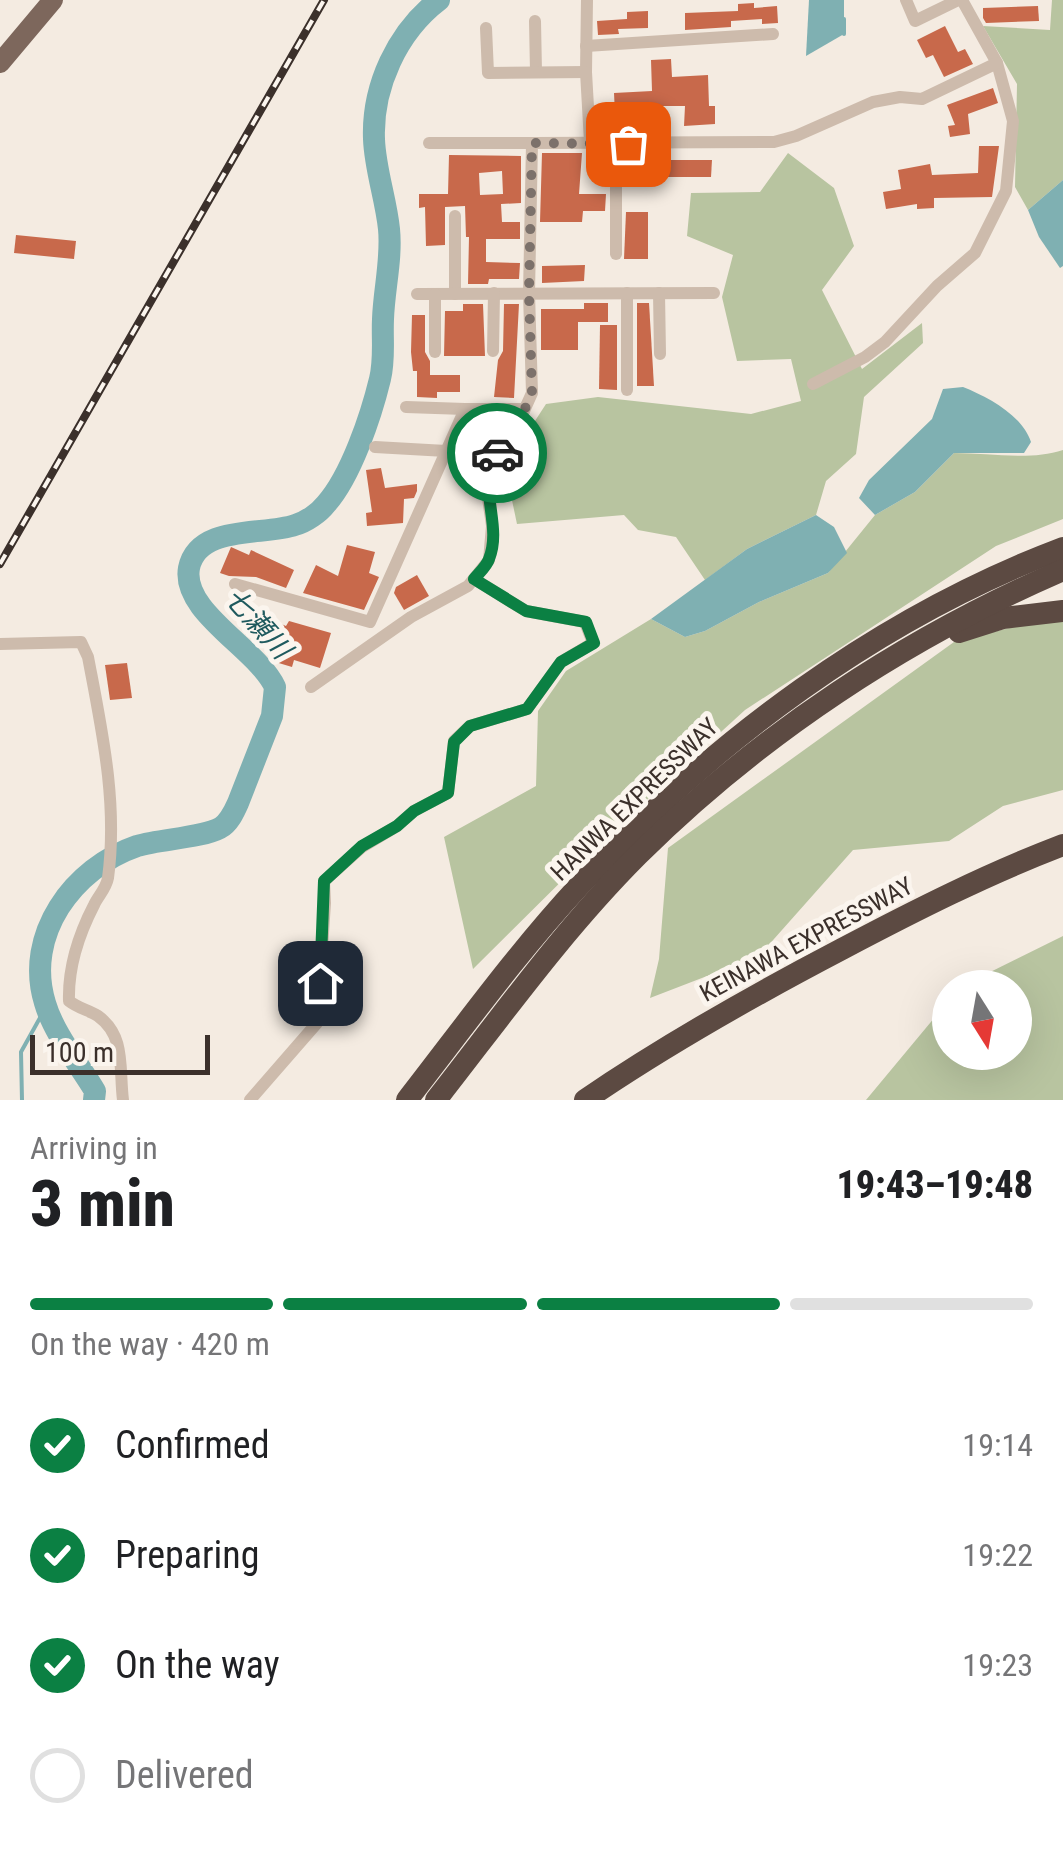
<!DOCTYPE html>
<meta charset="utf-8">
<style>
body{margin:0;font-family:"Roboto Condensed","Noto Sans JP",sans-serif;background:#f2f2f2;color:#202124;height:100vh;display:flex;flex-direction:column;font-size:38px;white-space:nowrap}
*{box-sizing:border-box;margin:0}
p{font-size:32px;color:#757577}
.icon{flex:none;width:55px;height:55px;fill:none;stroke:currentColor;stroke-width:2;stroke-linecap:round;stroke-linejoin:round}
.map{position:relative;height:1100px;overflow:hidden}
.sheet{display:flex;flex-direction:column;background:#fff;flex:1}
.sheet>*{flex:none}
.needle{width:65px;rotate:169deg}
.tools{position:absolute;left:932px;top:970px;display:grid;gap:20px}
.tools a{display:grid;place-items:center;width:100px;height:100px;border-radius:50%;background:#fff;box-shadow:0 10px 40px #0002;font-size:50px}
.scale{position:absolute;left:30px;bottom:25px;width:180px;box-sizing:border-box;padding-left:10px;border:5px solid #3b302b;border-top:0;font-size:28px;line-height:35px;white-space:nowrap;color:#3b302b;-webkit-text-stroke:8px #fbf5ee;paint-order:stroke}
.pin{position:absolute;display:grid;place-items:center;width:85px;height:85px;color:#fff;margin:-42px;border-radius:20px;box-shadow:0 5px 15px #0006}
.courier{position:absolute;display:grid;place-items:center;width:100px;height:100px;margin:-50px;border:8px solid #0b8043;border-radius:50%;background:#fff;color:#222;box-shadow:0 2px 12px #0007}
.overview em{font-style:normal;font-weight:800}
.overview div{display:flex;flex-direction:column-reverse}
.overview{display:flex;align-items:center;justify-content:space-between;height:170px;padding:0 30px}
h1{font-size:65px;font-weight:800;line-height:75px}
.bar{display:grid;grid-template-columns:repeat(4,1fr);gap:15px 10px;align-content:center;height:120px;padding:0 30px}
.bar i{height:12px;border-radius:8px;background:#e0e0e0}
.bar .selected{background:#0b8043}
.bar p{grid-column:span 4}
ol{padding:0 30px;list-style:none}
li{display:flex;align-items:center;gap:30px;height:110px}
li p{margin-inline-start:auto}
li .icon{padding:10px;border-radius:50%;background:#0b8043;color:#fff;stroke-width:4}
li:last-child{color:#757577}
li i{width:55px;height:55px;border:5px solid #e0e0e0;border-radius:50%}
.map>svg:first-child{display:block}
</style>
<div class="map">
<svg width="1063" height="1100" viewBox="0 0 1063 1100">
<rect width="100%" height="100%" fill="#f4ebe1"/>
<g fill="#b8c4a0">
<polygon points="1052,0 1063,0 1063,180 1028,210 1015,187 1017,84 983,26 1050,30"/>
<polygon points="788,153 834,188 854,246 822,290 862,369 922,323 923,343 864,397 856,454 826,481 816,515 747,549 705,580 676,537 638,530 624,515 517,524 505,467 546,404 598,397 751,414 801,401 791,359 737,361 722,297 733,255 687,236 691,193 760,192"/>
<path d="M1063,450v69l-67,27 -251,164 -140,128 -132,131 -29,-132 92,-51 2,-75 28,-40 85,-52 34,18 20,-6 54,-29 69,-29 47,-58 40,-23 39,-39c36,0 76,8 109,-3z"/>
<polygon points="1044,619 1063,621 1063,790 1003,806 949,841 853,850 759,956 650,998 659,959 668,848 954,642"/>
<polygon points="1063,936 1063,1100 866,1100 950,999 950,1052 1015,1052 1015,988 960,987"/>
</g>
<g fill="#7fb0b2">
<polygon points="809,0 844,0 844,34 806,56"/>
<polygon points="1063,180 1063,266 1060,268 1039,237 1028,210"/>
<path d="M963,387c25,10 59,28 68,55l-7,11h-70l-39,39 -40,23 -16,-17 10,-18 63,-61 11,-30z"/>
<polygon points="816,515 834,527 847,553 828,573 759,602 705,631 685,637 651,619 747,549"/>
</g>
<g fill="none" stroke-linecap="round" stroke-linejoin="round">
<g stroke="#7fb0b2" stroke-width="4">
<polyline points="844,34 844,19"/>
<polyline points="22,1100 21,1052 46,1007"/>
</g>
<path stroke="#7fb0b2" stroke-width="22" d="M94,1100l1,-9c-16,-27 -41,-57 -50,-88 -21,-68 28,-135 92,-157 23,-7 64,-8 83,-18 9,-5 14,-16 18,-25l34,-87 3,-29c-17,-38 -94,-75 -86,-119 9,-44 75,-32 106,-43 11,-3 24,-12 31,-21 25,-28 45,-88 54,-125 5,-20 2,-39 3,-60 1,-30 9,-60 6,-90 -3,-30 -14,-60 -15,-90 -2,-52 23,-107 65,-139"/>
</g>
<g fill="#c8694b" fill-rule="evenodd">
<polygon points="754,3 754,8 777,6 778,23 762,24 762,19 731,21 731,27 685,30 685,13 738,11 738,4"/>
<polygon points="1038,6 1039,21 986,23 983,18 983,8"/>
<polygon points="648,11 648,28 618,29 619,34 598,35 597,21 627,19 627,12"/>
<polygon points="945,26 958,52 965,49 973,64 944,77 933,55 926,58 917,40"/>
<polygon points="671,59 672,77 708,75 709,106 715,106 715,124 684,126 685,106 663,106 663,118 644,118 644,133 606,133 606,114 615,114 614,93 652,91 651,60"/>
<polygon points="993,88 998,103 968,114 970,134 950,137 948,126 955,125 947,105"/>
<polygon points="979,146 999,146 992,197 934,198 934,208 917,209 917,204 886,209 883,192 901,189 898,170 930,164 932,175 978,173"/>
<polygon points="542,153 582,153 579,194 606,194 605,211 583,211 582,222 540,222"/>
<path d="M449,155l72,1v47l-20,1 1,18h18v17h-34v23l34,1 -1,16h-30l-1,5h-20l1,-47h-3l-1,-31 -20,1v38l-19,1 -1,-39 -6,1v-14h29zM502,171l1,23 -23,1 -1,-22z"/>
<polygon points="656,160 712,160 711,177 655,177"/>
<polygon points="626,212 648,212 648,259 624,259"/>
<polygon points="16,235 76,241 74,259 14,253"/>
<polygon points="585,265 584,281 542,283 542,266"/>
<polygon points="584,303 608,303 608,322 578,322 578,350 541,350 541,309 584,309"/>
<polygon points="637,303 649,303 654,386 637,386"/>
<polygon points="463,304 483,304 485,356 444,356 445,311 463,311"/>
<polygon points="504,304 519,304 514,398 494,397 498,360 503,351"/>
<polygon points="412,315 425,315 425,352 430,361 430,375 460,375 460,392 437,392 437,398 417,397 417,371 413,371 411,352"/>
<polygon points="600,325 617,325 617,390 599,389"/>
<polygon points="381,468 385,488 417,484 417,491 414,498 404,499 403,523 367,526 366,513 372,512 366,470"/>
<polygon points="347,545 375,552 369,573 379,577 364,610 303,593 316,565 338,576"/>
<polygon points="231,547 249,555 251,550 294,570 286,588 256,577 229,576 220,573"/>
<polygon points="417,575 429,596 404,610 394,593 396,587"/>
<polygon points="252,606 267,610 266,614 274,616 272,620 286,626 289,621 331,633 320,668 294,660 292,667 272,661 280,636 262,630 260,637 245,634"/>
<polygon points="127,663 132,698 110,700 105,665"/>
</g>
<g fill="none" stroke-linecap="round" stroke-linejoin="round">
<g stroke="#cdbbac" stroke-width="12">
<polyline points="587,0 586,72 590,142"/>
<polyline points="906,0 915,21 958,0"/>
<polyline points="535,21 536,72"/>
<polyline points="486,28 488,73 586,72"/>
<polyline points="586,46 773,34"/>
<polyline points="429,143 532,143"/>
<polyline points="455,216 455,294"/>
<polyline points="616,254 616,143"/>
<polyline points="627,293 627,390"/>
<polyline points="659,293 660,354"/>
<polyline points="417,294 714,293"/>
<polyline points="435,294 435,352"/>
<polyline points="493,351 494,293"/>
<polyline points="813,384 865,357 885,342 937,286 975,253 1006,191 1013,121 997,63 962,0"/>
<polyline points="406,407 465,409"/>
<polyline points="375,447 446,451"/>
<polyline points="235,584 370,622 465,409 523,409"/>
<path d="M0,644l81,-2 7,15c14,74 30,146 20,221 -2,11 -10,18 -14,27 -15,29 -26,63 -25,96 9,7 19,9 29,15 28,20 21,53 25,84"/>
<polyline points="311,687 411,617 468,586 489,560 492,526 487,491 489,466 515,431 532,393 529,293 532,143 774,142 796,136 873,102 900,97 922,99 997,63"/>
<polyline points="250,1100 317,1023 325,903 324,881 362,847 397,826 414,811 448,793 454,741 470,726 527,709 561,662 593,643 585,622 526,611 474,579"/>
</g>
<polyline stroke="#7d675c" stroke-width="20" points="0,63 53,0"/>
<g stroke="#5c4a42" stroke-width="22">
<polyline points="959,632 1003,618 1063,611"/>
<path d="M407,1100c56,-72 110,-147 172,-214 133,-144 299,-268 484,-338"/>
<path d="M436,1100c65,-83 127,-170 202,-245 122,-121 268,-217 425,-285"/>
<path d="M585,1100c82,-56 169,-105 257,-151 72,-38 145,-75 221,-104"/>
</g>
<g stroke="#3b302b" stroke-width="8">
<polyline id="rail" points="0,564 324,0"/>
</g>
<use href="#rail" stroke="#fbf5ee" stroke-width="4" stroke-dasharray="11" stroke-linecap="butt"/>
</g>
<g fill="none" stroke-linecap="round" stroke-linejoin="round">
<polyline stroke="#7c716b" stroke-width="10" stroke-dasharray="0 18" points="497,453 515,431 532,393 529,293 532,143 628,144"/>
<path stroke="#0b8043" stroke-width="12" d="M320,983l4,-102 38,-35 35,-20 17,-15 34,-18 6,-51 16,-16 57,-17 34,-47 33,-19 -8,-21 -60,-11 -52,-32c4,-5 13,-13 15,-20 14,-35 -13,-71 8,-106"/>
</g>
<g text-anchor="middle" stroke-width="10" stroke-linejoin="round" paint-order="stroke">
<g font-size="25" fill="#3b302b" stroke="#fbf5ee">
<text transform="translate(634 799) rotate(-44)" y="9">HANWA EXPRESSWAY</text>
<text transform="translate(806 939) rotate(-28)" y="9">KEINAWA EXPRESSWAY</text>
</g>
<g font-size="28" font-style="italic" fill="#1f5a5e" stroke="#fbf5ee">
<text transform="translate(258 623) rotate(48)" y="10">七瀬川</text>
</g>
</g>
</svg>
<div class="tools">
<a><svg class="needle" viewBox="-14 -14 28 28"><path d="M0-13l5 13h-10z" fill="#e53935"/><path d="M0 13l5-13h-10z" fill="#757577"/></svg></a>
</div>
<div class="scale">100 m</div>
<div class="pin" style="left:628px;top:144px;background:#ea580c"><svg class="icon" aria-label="bag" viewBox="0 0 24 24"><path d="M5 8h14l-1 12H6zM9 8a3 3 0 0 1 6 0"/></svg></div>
<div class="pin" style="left:320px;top:983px;background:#1f2937"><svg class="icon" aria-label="home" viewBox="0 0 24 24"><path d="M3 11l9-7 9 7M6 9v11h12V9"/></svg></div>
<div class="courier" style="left:497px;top:453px"><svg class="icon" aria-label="car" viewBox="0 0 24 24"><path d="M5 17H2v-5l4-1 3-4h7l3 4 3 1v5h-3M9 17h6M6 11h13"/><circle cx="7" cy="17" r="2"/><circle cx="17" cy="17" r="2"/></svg></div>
</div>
<section class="sheet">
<div class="overview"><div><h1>3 min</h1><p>Arriving in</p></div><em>19:43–19:48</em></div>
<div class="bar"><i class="selected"></i><i class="selected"></i><i class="selected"></i><i></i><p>On the way · 420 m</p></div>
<ol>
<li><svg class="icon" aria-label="check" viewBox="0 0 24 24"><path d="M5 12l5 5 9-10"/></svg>Confirmed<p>19:14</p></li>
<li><svg class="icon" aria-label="check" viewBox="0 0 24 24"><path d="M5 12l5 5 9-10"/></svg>Preparing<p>19:22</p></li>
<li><svg class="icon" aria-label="check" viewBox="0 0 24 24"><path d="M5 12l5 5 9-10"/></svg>On the way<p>19:23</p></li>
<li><i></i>Delivered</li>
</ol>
</section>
